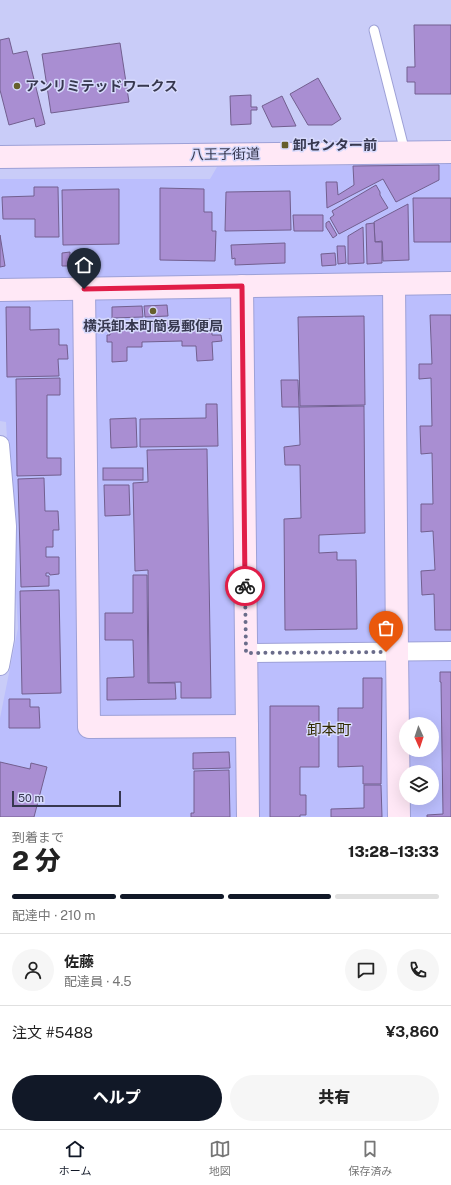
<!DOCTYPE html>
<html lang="ja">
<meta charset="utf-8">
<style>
body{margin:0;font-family:"Public Sans","Noto Sans JP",sans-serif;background:#f6f6f6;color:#222;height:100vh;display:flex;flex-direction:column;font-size:15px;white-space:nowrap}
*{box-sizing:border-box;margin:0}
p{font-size:13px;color:#767676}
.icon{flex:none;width:22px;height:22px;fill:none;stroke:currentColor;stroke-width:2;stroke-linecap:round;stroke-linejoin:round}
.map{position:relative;height:817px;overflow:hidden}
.drawer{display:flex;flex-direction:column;background:#fff;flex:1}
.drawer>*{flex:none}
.needle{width:26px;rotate:177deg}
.controls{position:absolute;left:399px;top:717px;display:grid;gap:8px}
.controls a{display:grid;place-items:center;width:40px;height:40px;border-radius:50%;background:#fff;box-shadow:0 4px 16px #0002;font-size:20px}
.scale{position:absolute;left:12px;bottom:10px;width:109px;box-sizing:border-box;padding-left:4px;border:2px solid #37384f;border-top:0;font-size:11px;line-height:14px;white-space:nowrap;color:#37384f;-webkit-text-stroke:3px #d7dafc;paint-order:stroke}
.pin{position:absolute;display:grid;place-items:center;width:34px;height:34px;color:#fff;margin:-41px -17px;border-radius:50% 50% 50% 0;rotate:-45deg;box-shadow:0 0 4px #0007}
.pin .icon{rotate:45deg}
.courier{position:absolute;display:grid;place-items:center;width:40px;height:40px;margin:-20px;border:3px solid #e11d48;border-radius:50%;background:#fff;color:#222;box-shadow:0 1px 5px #0007}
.overview em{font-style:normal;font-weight:800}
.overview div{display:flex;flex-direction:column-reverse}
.overview{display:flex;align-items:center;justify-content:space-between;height:68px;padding:0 12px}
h1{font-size:26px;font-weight:800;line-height:30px}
.bar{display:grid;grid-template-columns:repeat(4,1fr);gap:6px 4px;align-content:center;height:48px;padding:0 12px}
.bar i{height:5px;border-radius:3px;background:#e0e0e0}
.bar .current{background:#111827}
.bar p{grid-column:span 4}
.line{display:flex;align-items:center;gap:10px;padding:0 12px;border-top:1px solid #e0e0e0}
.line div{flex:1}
.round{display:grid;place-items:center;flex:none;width:42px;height:42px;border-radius:21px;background:#f6f6f6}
.primary-button{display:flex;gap:8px;margin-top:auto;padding:8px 12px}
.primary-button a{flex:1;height:46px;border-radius:24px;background:#111827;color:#fff;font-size:16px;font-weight:800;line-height:46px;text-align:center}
.primary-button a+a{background:#f6f6f6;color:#222}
.menu{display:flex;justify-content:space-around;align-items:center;height:56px;border-top:1px solid #e0e0e0;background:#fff;font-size:11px;color:#767676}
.menu a{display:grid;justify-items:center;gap:2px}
.menu .current{color:#111827}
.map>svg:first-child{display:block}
</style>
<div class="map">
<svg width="451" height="817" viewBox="0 0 451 817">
<rect width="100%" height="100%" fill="#c9ccf8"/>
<path fill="#bbbefd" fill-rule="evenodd" d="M451,164v653h-451v-99l18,-90 -12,-206 -6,-1v-242h210l7,-12zM406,724h26v26h-26zM406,772h26v26h-26z"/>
<g fill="#a98ed2" stroke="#725f8f">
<polygon points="414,25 451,25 451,94 415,94 415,82 407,82 407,67 415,67"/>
<polygon points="9,38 13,54 27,51 45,124 36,127 34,118 9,125 0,90 0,40"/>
<polygon points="120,43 129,102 51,113 42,54"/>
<polygon points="318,78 341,119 332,125 308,125 290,94"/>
<polygon points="251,95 251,107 257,107 257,110 251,110 251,124 231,125 230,96"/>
<polygon points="282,96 296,126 272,127 262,106"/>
<polygon points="439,165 439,180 396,202 383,179 327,208 326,182 337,182 338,195 354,185 353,166"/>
<polygon points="376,185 380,192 380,195 388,208 339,234 330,218 334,215 332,211"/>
<polygon points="34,187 58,187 59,237 35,237 35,219 3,219 2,197 34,196"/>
<polygon points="160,188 204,189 204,212 212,212 212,231 216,231 215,261 160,260"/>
<polygon points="119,189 119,244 63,245 62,190"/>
<polygon points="290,191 291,230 225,231 226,192"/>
<polygon points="413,198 451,198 451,242 414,242"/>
<polygon points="408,204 409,260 383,261 382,241 375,242 374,222"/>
<polygon points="293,215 323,215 323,231 294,231"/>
<polygon points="329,221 337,235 333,238 326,227 326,223"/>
<polygon points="374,223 375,242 382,242 382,263 367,264 366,224"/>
<polygon points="363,227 364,263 348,264 348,236"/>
<polygon points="0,235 5,266 0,267"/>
<polygon points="285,243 285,263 235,265 235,258 232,259 231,245"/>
<polygon points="337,246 345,246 346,263 338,264"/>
<polygon points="70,252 70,266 62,266 62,253"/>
<polygon points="335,253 336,265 322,266 321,254"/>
<polygon points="167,305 168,316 145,317 144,306"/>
<polygon points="142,306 143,317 112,318 112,307"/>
<polygon points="6,307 30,307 30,330 59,329 59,345 67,345 68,359 58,359 59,376 7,377"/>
<polygon points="430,315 451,315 451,630 435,630 434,594 422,595 421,571 435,570 433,531 421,532 421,504 433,504 432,453 421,454 420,426 432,426 431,378 419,379 419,364 432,364"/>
<polygon points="364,316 365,405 300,406 298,317"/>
<polygon points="212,319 212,335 221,335 222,341 212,342 213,360 197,361 196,346 182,346 182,341 142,342 142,347 127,347 127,361 112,362 112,342 107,342 107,335 110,335 109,323"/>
<polygon points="60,378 60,395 47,395 47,458 61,458 61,475 17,476 16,379"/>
<polygon points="281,380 298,380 299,407 282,407"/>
<polygon points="206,404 217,404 218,446 140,447 140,419 206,418"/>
<polygon points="364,406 365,533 319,535 319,553 337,552 337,560 356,560 357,629 285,630 284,519 301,518 300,465 285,465 284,447 300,445 299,407"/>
<polygon points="136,418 137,447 111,448 110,419"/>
<polygon points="207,449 211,698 181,698 181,682 149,683 148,570 135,571 133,483 148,482 147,450"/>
<rect x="103" y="468" width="40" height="12"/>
<polygon points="44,478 45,511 58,511 59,530 53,530 53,547 46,547 46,557 59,557 59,574 50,575 49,573 46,573 46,576 49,576 49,586 21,587 18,479"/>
<polygon points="104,485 129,485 130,515 105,516"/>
<polygon points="133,575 147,575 148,683 175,683 176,699 107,700 107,678 134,677 133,640 105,640 105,613 133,613"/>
<polygon points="59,590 61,693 22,694 20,591"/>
<polygon points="440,672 451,672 451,817 427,817 427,815 443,814 441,682 440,682"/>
<polygon points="363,678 382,678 381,784 363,784 363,766 338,767 338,708 363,708"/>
<polygon points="9,699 30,699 30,707 39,707 40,728 9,728"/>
<polygon points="270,706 319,706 319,767 300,767 300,795 306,795 306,815 300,815 300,817 270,817"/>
<polygon points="229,752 230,768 193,769 193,753"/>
<polygon points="0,762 30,769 31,763 47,767 34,817 0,817"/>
<polygon points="229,770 230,817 191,817 191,813 194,813 194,771"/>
<polygon points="364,785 381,785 382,817 331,817 331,809 364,808"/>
</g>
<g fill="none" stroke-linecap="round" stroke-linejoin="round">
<g stroke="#9ea1d7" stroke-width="11">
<polyline id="lane" points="374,30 405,152"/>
</g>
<g stroke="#9ea1d7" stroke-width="20">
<g id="street">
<polyline points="0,445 7,526 5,639 0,666"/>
<polyline points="246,653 451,651"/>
</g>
</g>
<g stroke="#9ea1d7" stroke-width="24">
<g id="secondary">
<polyline points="0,157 451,152"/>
<polyline points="394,284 397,652 399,817"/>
<polyline points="242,286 248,817"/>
<polyline points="84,289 89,727 247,726"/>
<polyline points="0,290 451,283"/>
</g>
</g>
<use href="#lane" stroke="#fff" stroke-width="9"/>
<use href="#street" stroke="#fff" stroke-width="18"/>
<use href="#secondary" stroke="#ffe8f6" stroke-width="22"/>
</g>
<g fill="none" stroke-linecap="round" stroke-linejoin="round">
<polyline stroke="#6a6c8a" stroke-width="4" stroke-dasharray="0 7.2" points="245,586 246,653 386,652"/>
<polyline stroke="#e11d48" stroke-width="5" points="84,289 242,286 245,586"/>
</g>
<g fill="#665f2c" stroke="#d7dafc" stroke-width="1.5">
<circle cx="17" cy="86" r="4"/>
<rect x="281" y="141" width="8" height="8" rx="2"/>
<circle cx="153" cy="311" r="4"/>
</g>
<g text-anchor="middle" stroke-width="3" stroke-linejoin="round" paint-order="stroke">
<g font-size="14" font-weight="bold" fill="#37384f" stroke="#d7dafc" text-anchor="start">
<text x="25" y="91">アンリミテッドワークス</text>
<text x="293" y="150">卸センター前</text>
<text x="153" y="331" text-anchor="middle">横浜卸本町簡易郵便局</text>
</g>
<g font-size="14" fill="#37384f" stroke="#d7dafc">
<text transform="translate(225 154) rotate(-1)" y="5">八王子街道</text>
</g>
<g font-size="15" fill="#322c01" stroke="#d7dafc">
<text x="329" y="735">卸本町</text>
</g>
</g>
</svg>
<div class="controls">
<a><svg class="needle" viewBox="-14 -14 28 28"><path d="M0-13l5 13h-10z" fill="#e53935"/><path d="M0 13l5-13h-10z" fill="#767676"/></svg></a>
<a><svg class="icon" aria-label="layers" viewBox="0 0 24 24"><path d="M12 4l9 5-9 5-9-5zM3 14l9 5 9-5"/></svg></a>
</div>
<div class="scale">50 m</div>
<div class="pin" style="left:386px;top:652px;background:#ea580c"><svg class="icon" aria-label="bag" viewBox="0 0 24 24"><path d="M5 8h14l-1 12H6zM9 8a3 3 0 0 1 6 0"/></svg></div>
<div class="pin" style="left:84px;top:289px;background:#1f2937"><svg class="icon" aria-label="home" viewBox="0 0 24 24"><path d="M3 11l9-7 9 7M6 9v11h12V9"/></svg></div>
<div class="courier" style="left:245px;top:586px"><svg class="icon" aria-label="bike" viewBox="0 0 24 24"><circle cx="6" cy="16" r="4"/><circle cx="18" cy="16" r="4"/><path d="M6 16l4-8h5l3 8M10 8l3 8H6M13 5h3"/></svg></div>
</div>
<section class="drawer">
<div class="overview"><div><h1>2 分</h1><p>到着まで</p></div><em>13:28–13:33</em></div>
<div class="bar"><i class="current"></i><i class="current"></i><i class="current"></i><i></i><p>配達中 · 210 m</p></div>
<div class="line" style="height:72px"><a class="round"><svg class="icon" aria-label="person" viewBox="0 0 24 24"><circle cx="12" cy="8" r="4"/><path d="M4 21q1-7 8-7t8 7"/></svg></a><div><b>佐藤</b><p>配達員 · 4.5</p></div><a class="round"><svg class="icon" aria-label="chat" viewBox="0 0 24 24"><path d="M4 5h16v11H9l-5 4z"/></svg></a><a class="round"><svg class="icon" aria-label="phone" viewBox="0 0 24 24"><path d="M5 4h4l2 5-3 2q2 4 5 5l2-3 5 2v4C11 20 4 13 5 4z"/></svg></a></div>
<div class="line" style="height:52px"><div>注文 #5488</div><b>¥3,860</b></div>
<div class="primary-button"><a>ヘルプ</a><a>共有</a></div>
</section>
<nav class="menu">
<a class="current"><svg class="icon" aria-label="home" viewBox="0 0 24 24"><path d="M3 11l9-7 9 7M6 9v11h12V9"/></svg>ホーム</a>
<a><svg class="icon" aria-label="map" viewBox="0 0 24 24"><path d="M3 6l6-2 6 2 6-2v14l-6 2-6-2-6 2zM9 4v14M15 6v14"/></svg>地図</a>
<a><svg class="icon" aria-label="saved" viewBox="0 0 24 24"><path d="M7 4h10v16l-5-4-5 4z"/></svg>保存済み</a>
</nav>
